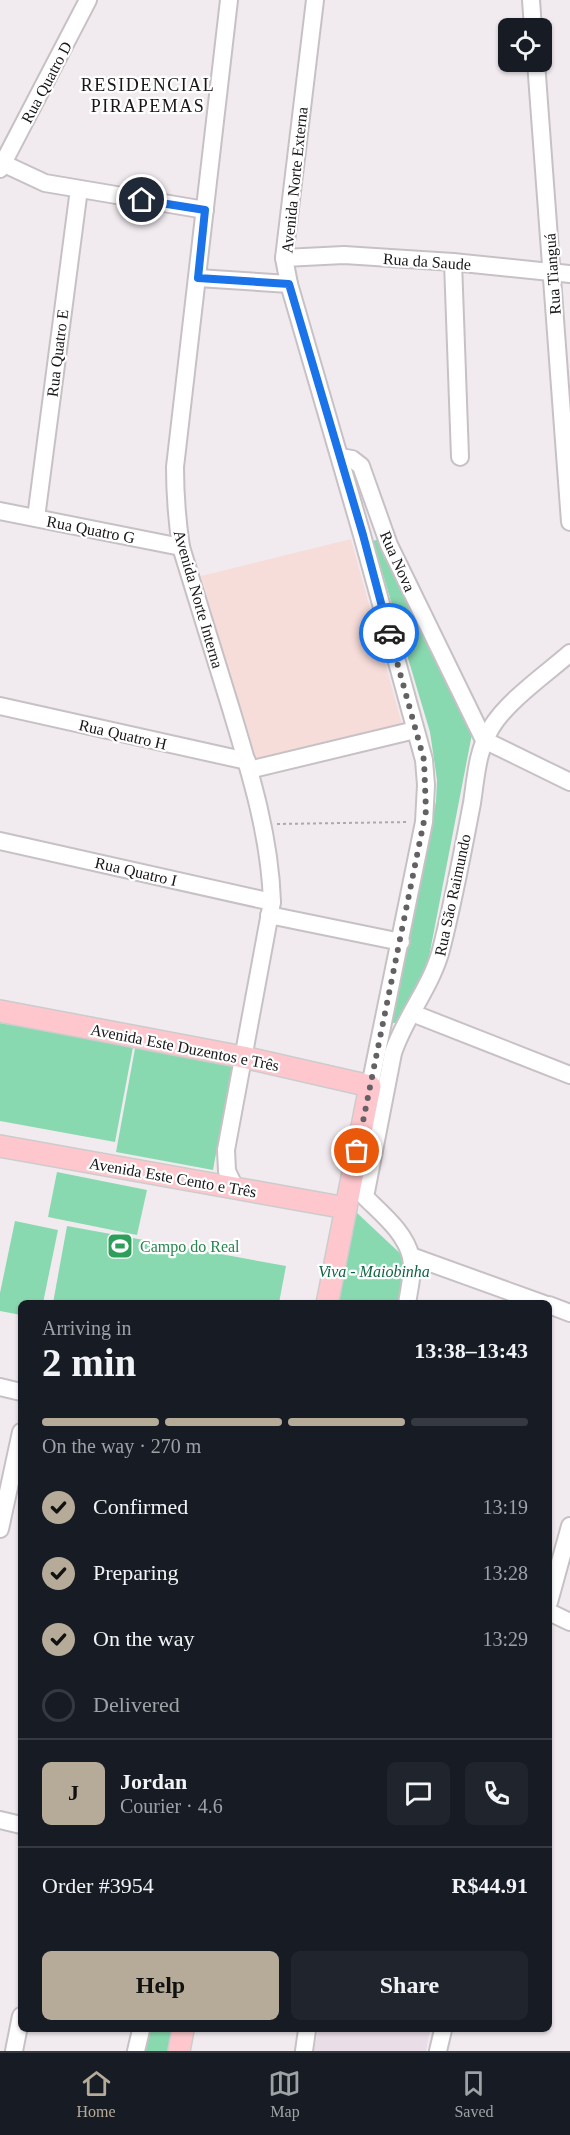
<!DOCTYPE html>
<meta charset="utf-8">
<style>
body{margin:0;font-family:"Times New Roman",serif;background:#20242c;color:#f1f3f6;height:100vh;display:flex;flex-direction:column;font-size:22px;white-space:nowrap}
*{box-sizing:border-box;margin:0}
p{font-size:20px;color:#9ea1a6}
.icon{flex:none;width:33px;height:33px;fill:none;stroke:currentColor;stroke-width:2;stroke-linecap:round;stroke-linejoin:round}
.map{position:relative;flex:1;overflow:hidden}
.details{position:absolute;left:18px;top:1300px;width:534px;height:732px;display:flex;flex-direction:column;background:#171b24;border-radius:9px;box-shadow:0 2px 4px #0004}
.details>*{flex:none}
.controls{position:absolute;left:498px;top:18px;display:grid;gap:12px}
.controls a{display:grid;place-items:center;width:54px;height:54px;border-radius:9px;background:#171b24;box-shadow:0 2px 4px #0004;font-size:30px}
.pin{position:absolute;display:grid;place-items:center;width:51px;height:51px;color:#fff;margin:-26px;border:3px solid #fff;border-radius:50%;box-shadow:0 2px 6px #0007}
.courier{position:absolute;display:grid;place-items:center;width:60px;height:60px;margin:-30px;border:4px solid #1a73e8;border-radius:50%;background:#fff;color:#222;box-shadow:0 2px 8px #0007}
.overview em{font-style:normal;font-weight:700}
.overview div{display:flex;flex-direction:column-reverse}
.overview{display:flex;align-items:center;justify-content:space-between;height:102px;padding:0 24px}
h1{font-size:39px;font-weight:700;line-height:45px}
.bar{display:grid;grid-template-columns:repeat(4,1fr);gap:9px 6px;align-content:center;height:72px;padding:0 24px}
.bar i{height:8px;border-radius:4px;background:#363941}
.bar .selected{background:#b5ab98}
.bar p{grid-column:span 4}
.line{display:flex;align-items:center;gap:15px;padding:0 24px;border-top:2px solid #363941}
.line div{flex:1}
.round{display:grid;place-items:center;flex:none;width:63px;height:63px;border-radius:9px;background:#20242c}
ol{padding:0 24px;list-style:none}
li{display:flex;align-items:center;gap:18px;height:66px}
li p{margin-inline-start:auto}
li .icon{padding:6px;border-radius:50%;background:#b5ab98;color:#111;stroke-width:4}
li:last-child{color:#9ea1a6}
li i{width:33px;height:33px;border:3px solid #363941;border-radius:50%}
.primary-button{display:flex;gap:12px;margin-top:auto;padding:12px 24px}
.primary-button a{flex:1;height:69px;border-radius:9px;background:#b5ab98;color:#111;font-size:24px;font-weight:700;line-height:69px;text-align:center}
.primary-button a+a{background:#20242c;color:#f1f3f6}
.menu{display:flex;justify-content:space-around;align-items:center;height:84px;border-top:2px solid #363941;background:#171b24;font-size:16px;color:#9ea1a6}
.menu a{display:grid;justify-items:center;gap:3px}
.menu .selected{color:#b5ab98}
.map>svg:first-child{display:block}
</style>
<div class="map">
<svg width="570" height="2051" viewBox="0 0 570 2051">
<rect width="100%" height="100%" fill="#f1ebf0"/>
<polygon fill="#e9dde8" points="318,2030 430,2030 426,2051 314,2051"/>
<polygon fill="#f7ddd9" points="351,539 402,724 255,762 201,576"/>
<g fill="#89d9b0">
<polygon points="379,539 472,734 428,962 422,980 395,1023 391,1023 436,801 437,780 430,732 373,541"/>
<polygon points="0,1023 133,1047 115,1142 0,1121"/>
<polygon points="136,1043 233,1060 213,1170 116,1152"/>
<polygon points="57,1172 147,1190 137,1235 48,1217"/>
<polygon points="355,1211 405,1258 399,1303 338,1304"/>
<polygon points="15,1221 58,1230 43,1303 21,1304 21,1315 0,1311 0,1293"/>
<polygon points="67,1226 286,1266 279,1303 53,1303"/>
<polygon points="147,2030 175,2030 170,2051 143,2051"/>
</g>
<g fill="none" stroke-linecap="round" stroke-linejoin="round">
<g stroke="#c7c1c6" stroke-width="20">
<g id="minor">
<path d="M229,0l-54,467c0,27 2,53 6,80 17,54 33,108 50,162 19,63 39,127 41,193l-46,248 1,21 8,17"/>
<polyline points="315,0 284,258 289,284 362,535 424,760 426,785 424,822 370,1086"/>
<polyline points="531,0 533,28"/>
<polyline points="536,62 570,522"/>
<polyline points="0,162 45,183 205,210"/>
<polyline points="0,169 88,0"/>
<polyline points="284,258 344,255 453,262 570,274"/>
<polyline points="453,262 460,457"/>
<polyline points="198,278 289,284"/>
<polyline points="340,457 352,459 361,466 389,545 484,740"/>
<polyline points="0,511 181,547"/>
<polyline points="36,518 79,189"/>
<polyline points="0,706 247,761"/>
<polyline points="484,740 570,782"/>
<polyline points="249,770 415,730"/>
<polyline points="0,841 272,902"/>
<polyline points="269,915 401,942"/>
<polyline points="412,1013 570,1075"/>
<polyline points="411,1256 544,1304"/>
<path d="M407,1304c2,-15 7,-33 4,-47 -6,-25 -29,-43 -46,-60l28,-144c12,-37 40,-68 49,-107 12,-47 21,-96 30,-143 4,-26 5,-52 19,-75 16,-27 55,-54 79,-75"/>
<polyline points="549,1305 570,1313"/>
<polyline points="0,1387 21,1392"/>
<polyline points="0,1529 21,1432"/>
<polyline points="549,1602 570,1526"/>
<polyline points="549,1612 570,1622"/>
<polyline points="0,1820 21,1825"/>
<polyline points="14,2051 21,2016"/>
<polyline points="136,2051 141,2030"/>
<polyline points="304,2051 307,2030"/>
<polyline points="438,2051 443,2030"/>
</g>
</g>
<g stroke="#ccc" stroke-width="24">
<g id="major">
<polyline points="0,1011 243,1057 370,1086 327,1304"/>
<polyline points="0,1146 346,1208"/>
<polyline points="179,2051 183,2030"/>
</g>
</g>
<polyline stroke="#ada8ac" stroke-width="2" stroke-dasharray="3 3" stroke-linecap="butt" points="277,824 409,822"/>
<use href="#minor" stroke="#fff" stroke-width="16"/>
<use href="#major" stroke="#fdc7cd" stroke-width="21"/>
</g>
<g fill="none" stroke-linecap="round" stroke-linejoin="round">
<polyline stroke="#646164" stroke-width="6" stroke-dasharray="0 10.8" points="357,1151 426,811 424,760 389,633"/>
<polyline stroke="#1a73e8" stroke-width="8" points="142,200 205,210 198,278 289,284 363,535 389,633"/>
</g>
<defs>
<g id="stadium-square" transform="scale(1.35)"><rect x="-9" y="-9" width="18" height="18" rx="4" fill="#2e9e5b" stroke="#fff"/><path d="M0-5a6.5 5 0 1 0 0 10a6.5 5 0 1 0 0-10ZM-3.5-1.8h7v3.6h-7Z" fill="#fff"/></g>
</defs>
<g fill-rule="evenodd">
<use href="#stadium-square" x="120" y="1246"/>
</g>
<g text-anchor="middle" stroke-width="4.5" stroke-linejoin="round" paint-order="stroke">
<g font-size="16" fill="#181618" stroke="#fff">
<text transform="translate(46 82) rotate(-62)" y="6">Rua Quatro D</text>
<text transform="translate(294 180) rotate(-84)" y="6">Avenida Norte Externa</text>
<text transform="translate(427 261) rotate(4)" y="6">Rua da Saude</text>
<text transform="translate(552 274) rotate(-94)" y="6">Rua Tianguá</text>
<text transform="translate(57 353) rotate(-83)" y="6">Rua Quatro E</text>
<text transform="translate(91 529) rotate(11)" y="6">Rua Quatro G</text>
<text transform="translate(398 561) rotate(66)" y="6">Rua Nova</text>
<text transform="translate(199 599) rotate(74)" y="6">Avenida Norte Interna</text>
<text transform="translate(123 734) rotate(13)" y="6">Rua Quatro H</text>
<text transform="translate(136 871) rotate(13)" y="6">Rua Quatro I</text>
<text transform="translate(452 895) rotate(-78)" y="6">Rua São Raimundo</text>
<text transform="translate(185 1047) rotate(11)" y="6">Avenida Este Duzentos e Três</text>
<text transform="translate(173 1177) rotate(10)" y="6">Avenida Este Cento e Três</text>
</g>
<g font-size="16" fill="#27864d" stroke="#fff" text-anchor="start">
<text x="140" y="1252">Campo do Real</text>
</g>
<g font-size="16" font-style="italic" fill="#0f6543" stroke="#fff">
<text x="374" y="1277">Viva - Maiobinha</text>
</g>
<g font-size="18" letter-spacing="1.5" fill="#181618" stroke="#fff">
<text x="148" y="91">RESIDENCIAL<tspan x="148" dy="21">PIRAPEMAS</tspan></text>
</g>
</g>
</svg>
<div class="controls">
<a><svg class="icon" aria-label="locate" viewBox="0 0 24 24"><circle cx="12" cy="12" r="6"/><path d="M12 2v4M12 18v4M2 12h4M18 12h4"/></svg></a>
</div>
<div class="pin" style="left:357px;top:1151px;background:#ea580c"><svg class="icon" aria-label="bag" viewBox="0 0 24 24"><path d="M5 8h14l-1 12H6zM9 8a3 3 0 0 1 6 0"/></svg></div>
<div class="pin" style="left:142px;top:200px;background:#1f2937"><svg class="icon" aria-label="home" viewBox="0 0 24 24"><path d="M3 11l9-7 9 7M6 9v11h12V9"/></svg></div>
<div class="courier" style="left:389px;top:633px"><svg class="icon" aria-label="car" viewBox="0 0 24 24"><path d="M5 17H2v-5l4-1 3-4h7l3 4 3 1v5h-3M9 17h6M6 11h13"/><circle cx="7" cy="17" r="2"/><circle cx="17" cy="17" r="2"/></svg></div>
<section class="details">
<div class="overview"><div><h1>2 min</h1><p>Arriving in</p></div><em>13:38–13:43</em></div>
<div class="bar"><i class="selected"></i><i class="selected"></i><i class="selected"></i><i></i><p>On the way · 270 m</p></div>
<ol>
<li><svg class="icon" aria-label="check" viewBox="0 0 24 24"><path d="M5 12l5 5 9-10"/></svg>Confirmed<p>13:19</p></li>
<li><svg class="icon" aria-label="check" viewBox="0 0 24 24"><path d="M5 12l5 5 9-10"/></svg>Preparing<p>13:28</p></li>
<li><svg class="icon" aria-label="check" viewBox="0 0 24 24"><path d="M5 12l5 5 9-10"/></svg>On the way<p>13:29</p></li>
<li><i></i>Delivered</li>
</ol>
<div class="line" style="height:108px"><b class="round" style="background:#b5ab98;color:#111">J</b><div><b>Jordan</b><p>Courier · 4.6</p></div><a class="round"><svg class="icon" aria-label="chat" viewBox="0 0 24 24"><path d="M4 5h16v11H9l-5 4z"/></svg></a><a class="round"><svg class="icon" aria-label="phone" viewBox="0 0 24 24"><path d="M5 4h4l2 5-3 2q2 4 5 5l2-3 5 2v4C11 20 4 13 5 4z"/></svg></a></div>
<div class="line" style="height:78px"><div>Order #3954</div><b>R$44.91</b></div>
<div class="primary-button"><a>Help</a><a>Share</a></div>
</section>
</div>
<nav class="menu">
<a class="selected"><svg class="icon" aria-label="home" viewBox="0 0 24 24"><path d="M3 11l9-7 9 7M6 9v11h12V9"/></svg>Home</a>
<a><svg class="icon" aria-label="map" viewBox="0 0 24 24"><path d="M3 6l6-2 6 2 6-2v14l-6 2-6-2-6 2zM9 4v14M15 6v14"/></svg>Map</a>
<a><svg class="icon" aria-label="saved" viewBox="0 0 24 24"><path d="M7 4h10v16l-5-4-5 4z"/></svg>Saved</a>
</nav>
